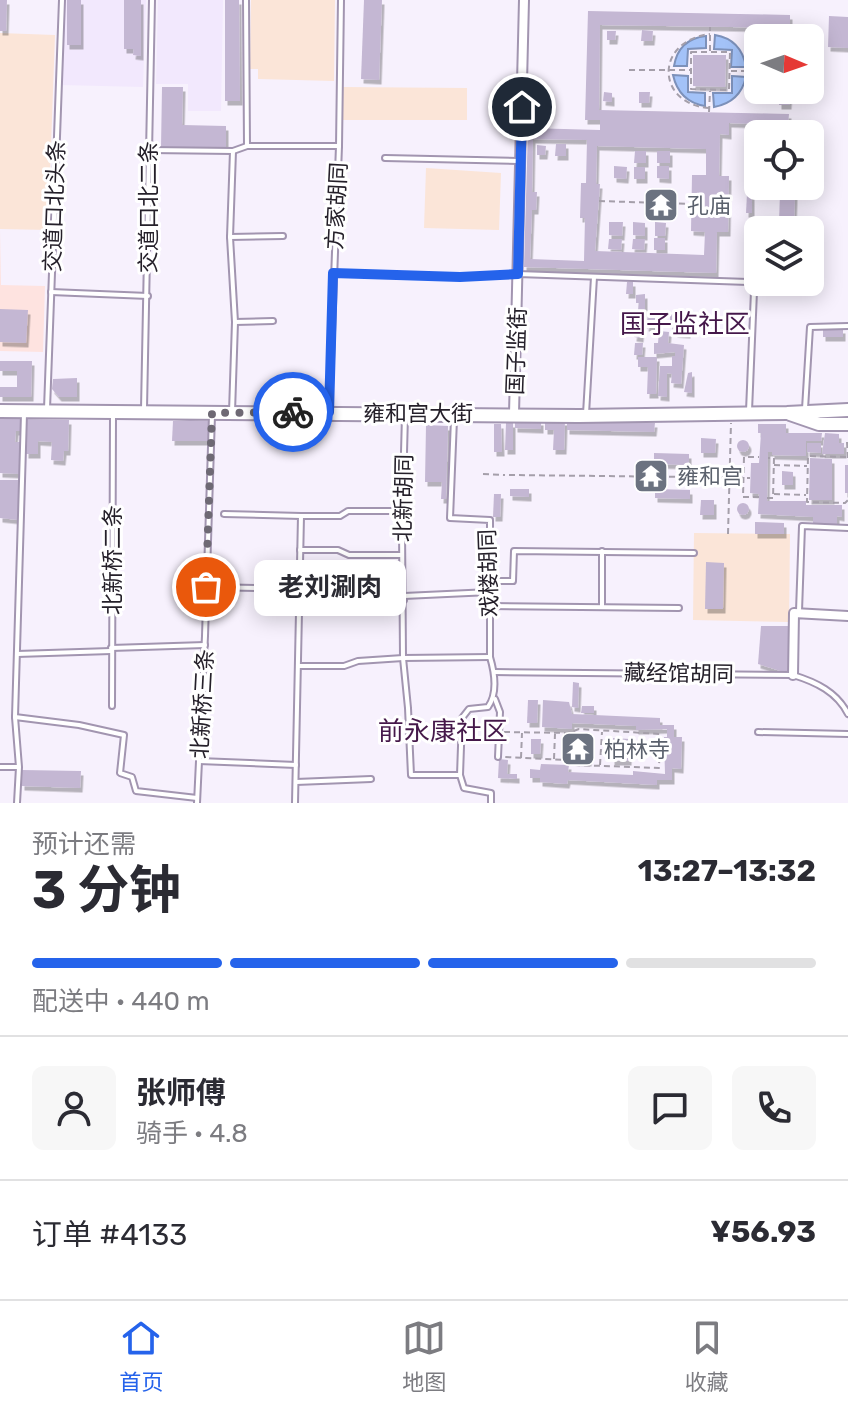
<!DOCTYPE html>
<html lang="zh">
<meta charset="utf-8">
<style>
body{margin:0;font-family:Rubik,"Noto Sans SC",sans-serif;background:#f7f7f7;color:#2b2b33;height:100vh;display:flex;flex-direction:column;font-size:30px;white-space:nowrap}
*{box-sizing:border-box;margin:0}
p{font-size:26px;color:#7c7c81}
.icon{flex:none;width:44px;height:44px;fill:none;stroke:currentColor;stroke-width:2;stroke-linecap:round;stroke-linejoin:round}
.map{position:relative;height:803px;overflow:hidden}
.panel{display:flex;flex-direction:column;background:#fff;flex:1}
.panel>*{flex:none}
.needle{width:52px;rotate:92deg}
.tools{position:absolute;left:744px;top:24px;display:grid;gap:16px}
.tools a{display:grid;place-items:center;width:80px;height:80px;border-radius:12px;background:#fff;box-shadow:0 4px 20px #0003;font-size:40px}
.pin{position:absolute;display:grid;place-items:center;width:68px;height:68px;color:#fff;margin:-34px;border:4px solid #fff;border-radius:50%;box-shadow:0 2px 8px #0007}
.courier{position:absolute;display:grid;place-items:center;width:80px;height:80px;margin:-40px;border:6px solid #2563eb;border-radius:50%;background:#fff;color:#222;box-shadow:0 2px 10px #0007}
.bubble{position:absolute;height:56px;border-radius:12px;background:#fff;box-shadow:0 4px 20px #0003;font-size:26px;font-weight:700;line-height:56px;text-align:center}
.summary em{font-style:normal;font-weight:700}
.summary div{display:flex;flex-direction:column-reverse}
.summary{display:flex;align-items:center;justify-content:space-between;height:136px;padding:0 32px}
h1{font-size:52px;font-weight:700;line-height:60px}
.bar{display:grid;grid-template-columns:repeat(4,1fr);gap:12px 8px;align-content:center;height:96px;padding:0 32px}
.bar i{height:10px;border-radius:6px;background:#e1e1e2}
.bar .selected{background:#2563eb}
.bar p{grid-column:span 4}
.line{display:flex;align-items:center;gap:20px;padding:0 32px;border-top:2px solid #e1e1e2}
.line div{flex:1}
.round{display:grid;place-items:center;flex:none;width:84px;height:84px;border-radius:12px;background:#f7f7f7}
.menu{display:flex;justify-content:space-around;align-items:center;height:112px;border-top:2px solid #e1e1e2;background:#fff;font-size:22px;color:#7c7c81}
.menu a{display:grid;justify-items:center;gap:4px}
.menu .selected{color:#2563eb}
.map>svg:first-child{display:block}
</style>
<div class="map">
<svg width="848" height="803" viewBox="0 0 848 803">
<defs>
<filter id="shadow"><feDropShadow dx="2.5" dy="4.5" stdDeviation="0" flood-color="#0004"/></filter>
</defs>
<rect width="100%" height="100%" fill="#f7f1fd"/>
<polygon fill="#fee3e0" points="0,229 1,285 45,286 43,352 0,351"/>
<g fill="#f2e8fd">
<polygon points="64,0 146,0 143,87 60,85"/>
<polygon points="158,0 223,0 221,111 188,111 188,84 156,84"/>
</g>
<g fill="#fbe5d8">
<polygon points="251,0 335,0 334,81 258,79 258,69 250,69"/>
<polygon points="0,33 55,35 48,230 0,229"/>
<polygon points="343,87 467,88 467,120 343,120"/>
<polygon points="426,168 501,173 499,230 424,228"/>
<polygon points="694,533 790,534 789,622 693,620"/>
</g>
<g fill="#a3c2f8" stroke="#7d91ba" stroke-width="2">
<path d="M715,35c18,3 28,14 31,32h-15l1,-17 -18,-1z"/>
<path d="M706,36v12l-18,1 -1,17h-13c3,-18 14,-28 32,-30z"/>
<path d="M673,75l15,1v16l17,1v13c-18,-3 -28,-13 -32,-31z"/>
<path d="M732,76l14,1c-4,17 -15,27 -32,30l-1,-14h19z"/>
</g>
<g fill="#c4b7d3" fill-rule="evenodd" filter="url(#shadow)">
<polygon points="0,0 7,0 6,31 0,31"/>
<rect x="67" y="0" width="14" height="45"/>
<polygon points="124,0 141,0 141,56 133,55 134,49 124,49"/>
<polygon points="225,0 239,0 240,101 225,101"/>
<polygon points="364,0 382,0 379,80 361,79"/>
<path d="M588,11l202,4v13l-190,-3 -1,85 190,4 -1,11 -59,-2v12l-9,-1 -1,42h10l-1,56h-11l-1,41 -192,-6 4,-139 72,2v-10h-15zM533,139l54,1 -1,43h-5l-1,35h5l-1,43 -54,-2 2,-49h4l1,-18h-5zM597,146l109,3v26h-14l-1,56 14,1 -1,23 -109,-4 5,-67h-4z"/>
<polygon points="829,16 848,17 848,48 828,47"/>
<polygon points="642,30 653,31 652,41 641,41"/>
<polygon points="607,31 616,31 615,40 607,40"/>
<polygon points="693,55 726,55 725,87 693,86"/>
<polygon points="162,87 183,87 182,125 226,126 226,149 161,148"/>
<polygon points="779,90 790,90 789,105 779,105"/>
<polygon points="604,92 612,93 612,102 603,101"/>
<polygon points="639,92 650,92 649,103 639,103"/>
<polygon points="556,144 566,144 566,156 555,156"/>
<polygon points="537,145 546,146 545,155 537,155"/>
<polygon points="635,151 646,151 646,163 634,163"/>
<rect x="657" y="151" width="13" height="12"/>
<polygon points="614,166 627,167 626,179 614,178"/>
<polygon points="657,166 669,166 669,179 657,178"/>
<rect x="634" y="167" width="11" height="12"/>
<polygon points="747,193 752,193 752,213 746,213"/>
<polygon points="780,193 795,194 794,222 779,222"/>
<polygon points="609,222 623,222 622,236 609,235"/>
<polygon points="633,222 645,223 645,236 633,235"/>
<polygon points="655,222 666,223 665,236 655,236"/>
<rect x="654" y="238" width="11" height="12"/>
<polygon points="609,239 622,239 621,250 608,249"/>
<polygon points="633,239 645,239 644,250 632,249"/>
<polygon points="627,282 633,282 633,294 626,294"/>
<polygon points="645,294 645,324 642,324 641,338 634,337 639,303 636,303 636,295"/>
<polygon points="0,309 28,310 26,343 0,342"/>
<polygon points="670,314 688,315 688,320 677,320 677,325 670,325"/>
<polygon points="648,316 658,317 657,328 646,327"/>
<polygon points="680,326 688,326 688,334 675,333 675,329 680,329"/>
<rect x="823" y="329" width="20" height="8"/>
<polygon points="659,331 669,332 668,343 684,345 681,384 671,383 672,374 667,373 667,397 658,396 660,366 672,366 672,356 675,356 675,352 654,354 654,343 658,343"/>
<polygon points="635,343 643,343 642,355 634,355"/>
<polygon points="638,357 657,357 656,394 647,394 648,367 638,367"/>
<polygon points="0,361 32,361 31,397 0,397 0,387 17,387 17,371 0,371"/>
<polygon points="692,372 692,393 684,392 688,373"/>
<polygon points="77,378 77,397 59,397 52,389 53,379"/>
<polygon points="0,418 21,419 20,431 16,431 15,442 21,442 20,474 0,473"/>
<polygon points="27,419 69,420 68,451 64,451 63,461 51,460 52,442 38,441 38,454 26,454"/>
<polygon points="190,420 208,421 208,441 172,441 173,421"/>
<polygon points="515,420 541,421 541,429 515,428"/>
<polygon points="545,421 565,421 564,450 553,450 554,430 545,430"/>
<polygon points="567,421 655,423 654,432 567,430"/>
<polygon points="506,423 513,423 513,450 505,450"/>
<polygon points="494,424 501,424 502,452 494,452"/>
<polygon points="758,424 786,424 786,433 822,433 821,441 806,441 806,456 772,455 772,452 768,452 767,501 806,501 806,505 842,505 842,517 837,516 837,524 813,524 813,517 758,514 759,494 750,493 751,463 759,463 761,433 758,433"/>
<polygon points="426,425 448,426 446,499 441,499 442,482 425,482"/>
<polygon points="825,433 839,434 839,443 844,443 844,454 822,454"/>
<polygon points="701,438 716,439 715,453 701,453"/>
<circle cx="743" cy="446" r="6"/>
<polygon points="807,443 821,443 821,453 807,452"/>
<polygon points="654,453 689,454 689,465 654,464"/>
<polygon points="810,458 832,459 832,500 809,500"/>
<rect x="845" y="465" width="3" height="28"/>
<polygon points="782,471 793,472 793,485 782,485"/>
<polygon points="0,480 20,480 19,520 0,518"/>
<polygon points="510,489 529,489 529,497 510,496"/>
<polygon points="655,489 690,490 690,499 655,498"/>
<polygon points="494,494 501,494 500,517 493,517"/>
<polygon points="701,500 714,500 714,515 700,515"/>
<circle cx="743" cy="509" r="6"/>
<polygon points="755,522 784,523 784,534 755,534"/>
<polygon points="706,562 724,563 723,609 705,609"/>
<polygon points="761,626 791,626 787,673 758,664"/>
<polygon points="573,682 579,683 578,708 572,707"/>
<polygon points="528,700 538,700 537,723 527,723"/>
<polygon points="543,700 569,702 572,714 660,718 660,725 674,725 674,737 682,737 681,769 672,768 672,780 657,780 657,785 568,780 567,784 540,782 540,778 530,778 530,769 540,770 541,764 569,765 568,772 633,775 633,771 665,774 664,737 667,737 667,729 636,730 636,726 572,723 572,729 542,727"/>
<polygon points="582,706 594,706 594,713 581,713"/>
<polygon points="573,734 590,734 589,762 572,761"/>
<polygon points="613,738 630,739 629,761 612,761"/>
<polygon points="531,739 541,739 540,754 531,754"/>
<polygon points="499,759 508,760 507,774 517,774 517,779 498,778"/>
<polygon points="22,770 81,771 80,788 22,786"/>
</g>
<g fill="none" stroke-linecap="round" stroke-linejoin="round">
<g stroke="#a295b0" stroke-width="8">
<g id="lane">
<polyline points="246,0 247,146"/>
<polyline points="150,150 233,151 247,146 339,146"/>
<polyline points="385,158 518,161"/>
<polyline points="230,237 283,236"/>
<polyline points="333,273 460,277 518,274 748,282 754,291 749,411"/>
<polyline points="51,292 148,296"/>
<polyline points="235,322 273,321"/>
<polyline points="47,409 62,0"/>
<polyline points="144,409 152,0"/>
<polyline points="805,409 810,327 848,326"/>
<polyline points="232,412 235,322 230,237 233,151"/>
<polyline points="329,412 339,146 341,0"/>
<polyline points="586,414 594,277"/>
<path d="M405,415l-3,113 1,130 5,50 3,67h49l2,-57 7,-9 19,-2c10,-14 7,-33 2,-50v-137l-40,-2 4,-99"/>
<polyline points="224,514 301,516 295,803"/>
<polyline points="301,516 340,516 348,511 403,511"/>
<polyline points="300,550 338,550 349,555 402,555"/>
<polyline points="490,581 513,581 514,551 694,553"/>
<polyline points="206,587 300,589"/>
<polyline points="404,596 490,592"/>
<polyline points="345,597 375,600 404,600"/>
<polyline points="490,606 679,608"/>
<polyline points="602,607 602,551"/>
<polyline points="799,611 802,526 848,528"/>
<polyline points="111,648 205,645"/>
<polyline points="17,654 111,651"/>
<polyline points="299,666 344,666 358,661 403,658 490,657"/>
<path d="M494,672l299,3c23,7 44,17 55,39"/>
<polyline points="495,699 500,712 498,757"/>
<polyline points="112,706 113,416"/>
<polyline points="15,717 79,725 124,735 120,773 132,777 136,791 197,798"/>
<polyline points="758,732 848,734"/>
<polyline points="199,761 296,765"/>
<polyline points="0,767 18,767"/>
<polyline points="460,775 464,788 491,793 491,803"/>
<polyline points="296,782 371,779"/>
<polyline points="17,803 19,767 15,717 24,414"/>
<polyline points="197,803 205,636 212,415"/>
</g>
</g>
<g stroke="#a295b0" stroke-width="12">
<g id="street">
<polyline points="514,414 524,0"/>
<polyline points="793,675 794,613 848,616"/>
</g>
</g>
<g stroke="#a295b0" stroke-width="16">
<g id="primary">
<polyline points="0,411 579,416 787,413 848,410"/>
<polyline points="790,414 819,424 848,424"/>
</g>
</g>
<g stroke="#a59faa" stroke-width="2" stroke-dasharray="6 4" stroke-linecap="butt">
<polyline points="710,51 710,27"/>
<polygon points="691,52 730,52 729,90 691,89"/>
<polyline points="629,70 691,70"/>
<polyline points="731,71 758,71"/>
<path d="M709,108c-53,-4 -55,-67 1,-74"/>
<polyline points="709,112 710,91"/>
<polyline points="599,201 691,204"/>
<polyline points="847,442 848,460"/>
<polyline points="846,457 808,456 807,502 845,503 848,500"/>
<polyline points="774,465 807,466"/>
<polyline points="483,474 505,475"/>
<polyline points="509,475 692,477"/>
<polyline points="697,477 750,478"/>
<polyline points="774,494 806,495"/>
<polyline points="759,497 743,497 744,457 759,457"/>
<polyline points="767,498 773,498 774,458 768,458"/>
<polyline points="728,534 731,423"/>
<polyline points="504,732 568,733 579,729 660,734 659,768 576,765 567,760 505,757"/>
<polyline points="521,758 522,733"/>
<polyline points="554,759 555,734"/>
<polyline points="600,765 602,732"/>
</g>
<use href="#lane" stroke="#fff" stroke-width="4"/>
<use href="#street" stroke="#fff" stroke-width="8"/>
<use href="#primary" stroke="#fff" stroke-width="12"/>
</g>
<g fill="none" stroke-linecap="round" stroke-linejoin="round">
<polyline stroke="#6e6974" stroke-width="8" stroke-dasharray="0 14.4" points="206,587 212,413 293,412"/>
<polyline stroke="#2563eb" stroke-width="10" points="293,412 329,412 333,273 460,277 518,274 522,107"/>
</g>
<defs>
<g id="temple-square" transform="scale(1.8)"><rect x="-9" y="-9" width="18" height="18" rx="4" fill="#6b7280" stroke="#fff"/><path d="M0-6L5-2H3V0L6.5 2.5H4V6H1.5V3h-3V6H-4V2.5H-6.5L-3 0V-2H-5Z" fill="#fff"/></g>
</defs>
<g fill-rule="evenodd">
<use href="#temple-square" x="661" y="205"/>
<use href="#temple-square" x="651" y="476"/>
<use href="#temple-square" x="578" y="749"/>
</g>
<g text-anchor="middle" stroke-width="6" stroke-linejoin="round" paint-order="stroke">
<g font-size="22" fill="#5b616d" stroke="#fff" text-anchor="start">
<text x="687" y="213">孔庙</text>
<text x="677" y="484">雍和宫</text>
<text x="604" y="757">柏林寺</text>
</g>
<g font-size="22" fill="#25202a" stroke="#fff">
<text transform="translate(54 206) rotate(-88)" y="8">交道口北头条</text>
<text transform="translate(336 206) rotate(-87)" y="8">方家胡同</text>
<text transform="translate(148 207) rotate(-90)" y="8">交道口北二条</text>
<text transform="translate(516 351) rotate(-88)" y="8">国子监街</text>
<text x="418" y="421">雍和宫大街</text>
<text transform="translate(403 498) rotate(-89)" y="8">北新胡同</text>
<text transform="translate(112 560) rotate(-90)" y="8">北新桥二条</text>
<text transform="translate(488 573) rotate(-92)" y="8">戏楼胡同</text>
<text transform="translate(679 673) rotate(1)" y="8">藏经馆胡同</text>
<text transform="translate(202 704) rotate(-87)" y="8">北新桥三条</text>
</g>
<g font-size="26" fill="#45184a" stroke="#fff">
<text x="685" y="333">国子监社区</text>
<text x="443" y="740">前永康社区</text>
</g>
</g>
</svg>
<div class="tools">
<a><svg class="needle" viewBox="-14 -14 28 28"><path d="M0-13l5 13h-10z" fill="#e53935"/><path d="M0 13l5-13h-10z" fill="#7c7c81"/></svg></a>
<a><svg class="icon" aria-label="locate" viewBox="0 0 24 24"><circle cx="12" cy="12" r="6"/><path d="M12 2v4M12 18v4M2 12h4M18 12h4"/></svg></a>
<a><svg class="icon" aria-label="layers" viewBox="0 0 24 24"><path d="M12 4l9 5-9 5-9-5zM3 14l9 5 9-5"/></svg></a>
</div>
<div class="pin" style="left:206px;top:587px;background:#ea580c"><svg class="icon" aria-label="bag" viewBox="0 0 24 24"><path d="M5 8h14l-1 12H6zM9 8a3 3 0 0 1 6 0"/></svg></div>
<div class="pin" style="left:522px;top:107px;background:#1f2937"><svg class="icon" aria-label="home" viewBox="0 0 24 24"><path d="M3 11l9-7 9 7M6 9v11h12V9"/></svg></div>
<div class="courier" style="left:293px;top:412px"><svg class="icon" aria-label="bike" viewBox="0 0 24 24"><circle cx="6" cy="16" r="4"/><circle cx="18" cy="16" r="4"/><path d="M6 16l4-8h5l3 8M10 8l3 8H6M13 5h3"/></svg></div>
<div class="bubble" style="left:254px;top:560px;width:152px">老刘涮肉</div>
</div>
<section class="panel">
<div class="summary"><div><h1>3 分钟</h1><p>预计还需</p></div><em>13:27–13:32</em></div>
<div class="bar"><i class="selected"></i><i class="selected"></i><i class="selected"></i><i></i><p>配送中 · 440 m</p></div>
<div class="line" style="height:144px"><a class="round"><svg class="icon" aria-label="person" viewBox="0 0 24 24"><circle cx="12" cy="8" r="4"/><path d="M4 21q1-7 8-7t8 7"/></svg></a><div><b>张师傅</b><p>骑手 · 4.8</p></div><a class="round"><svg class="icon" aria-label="chat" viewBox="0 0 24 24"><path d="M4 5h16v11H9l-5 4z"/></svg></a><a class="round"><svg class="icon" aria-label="phone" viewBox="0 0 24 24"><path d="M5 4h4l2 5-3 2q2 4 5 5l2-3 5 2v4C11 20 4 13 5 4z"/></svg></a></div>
<div class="line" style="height:104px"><div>订单 #4133</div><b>¥56.93</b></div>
</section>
<nav class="menu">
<a class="selected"><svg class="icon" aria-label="home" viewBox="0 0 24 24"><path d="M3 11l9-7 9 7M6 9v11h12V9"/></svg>首页</a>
<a><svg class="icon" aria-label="map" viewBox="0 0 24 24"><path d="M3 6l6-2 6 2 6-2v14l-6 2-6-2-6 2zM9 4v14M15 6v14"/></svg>地图</a>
<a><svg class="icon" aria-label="saved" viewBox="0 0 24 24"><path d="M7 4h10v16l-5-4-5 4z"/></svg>收藏</a>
</nav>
